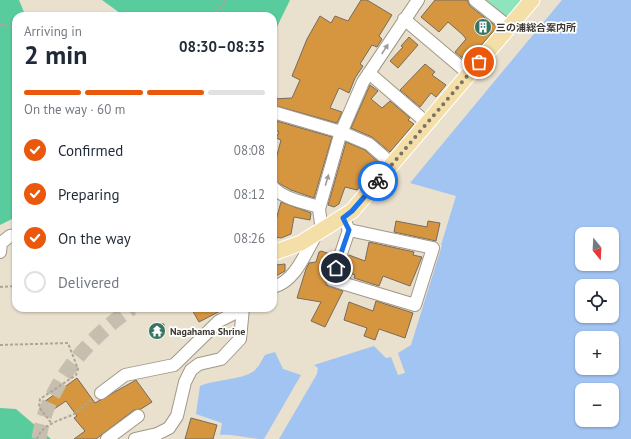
<!DOCTYPE html>
<meta charset="utf-8">
<style>
body{margin:0;font-family:"PT Sans","Noto Sans JP",sans-serif;background:#f2f2f3;color:#1f2937;height:100vh;display:flex;flex-direction:column;font-size:15px;white-space:nowrap}
*{box-sizing:border-box;margin:0}
p{font-size:13px;color:#747a83}
.icon{flex:none;width:22px;height:22px;fill:none;stroke:currentColor;stroke-width:2;stroke-linecap:round;stroke-linejoin:round}
.map{position:relative;flex:1;overflow:hidden}
.side{position:absolute;left:12px;top:12px;width:265px;height:300px;display:flex;flex-direction:column;background:#fff;border-radius:12px;box-shadow:0 1px 3px #0004}
.side>*{flex:none}
.needle{width:26px;rotate:162deg}
.controls{position:absolute;left:575px;top:227px;display:grid;gap:8px}
.controls a{display:grid;place-items:center;width:44px;height:44px;border-radius:8px;background:#fff;box-shadow:0 1px 3px #0004;font-size:20px}
.pin{position:absolute;display:grid;place-items:center;width:34px;height:34px;color:#fff;margin:-17px;border:2px solid #fff;border-radius:50%;box-shadow:0 1px 4px #0007}
.courier{position:absolute;display:grid;place-items:center;width:40px;height:40px;margin:-20px;border:3px solid #1a73e8;border-radius:50%;background:#fff;color:#222;box-shadow:0 1px 5px #0007}
.summary em{font-style:normal;font-weight:600}
.summary div{display:flex;flex-direction:column-reverse}
.summary{display:flex;align-items:center;justify-content:space-between;height:68px;padding:0 12px}
h1{font-size:26px;font-weight:600;line-height:30px}
.bar{display:grid;grid-template-columns:repeat(4,1fr);gap:6px 4px;align-content:center;height:48px;padding:0 12px}
.bar i{height:5px;border-radius:3px;background:#e0e1e3}
.bar .current{background:#ea580c}
.bar p{grid-column:span 4}
ol{padding:0 12px;list-style:none}
li{display:flex;align-items:center;gap:12px;height:44px}
li p{margin-inline-start:auto}
li .icon{padding:4px;border-radius:50%;background:#ea580c;color:#fff;stroke-width:4}
li:last-child{color:#747a83}
li i{width:22px;height:22px;border:2px solid #e0e1e3;border-radius:50%}
.map>svg:first-child{display:block}
</style>
<div class="map">
<svg width="631" height="439" viewBox="0 0 631 439">
<rect width="100%" height="100%" fill="#e9e0ce"/>
<polygon fill="#8de4bd" points="486,0 521,0 507,17"/>
<g fill="#58cc9d">
<polygon points="0,0 19,0 24,12 23,16 16,16 16,217 0,225"/>
<polygon points="102,0 290,0 273,35 273,16 124,16"/>
<polygon points="0,408 16,409 51,439 0,439"/>
</g>
<g fill="#a1c4f2" fill-rule="evenodd">
<path d="M562,0h69v439h-352l38,-65 1,-6 -4,-3 60,-19 12,12 5,-1 7,18 7,-2 -7,-20 13,-8 31,-100h-1l15,-49 -46,-13zM582,234h30v30h-30zM582,286h30v30h-30zM582,338h30v30h-30zM582,390h30v30h-30z"/>
<path d="M275,352l8,17 18,6 -37,64c-16,0 -28,-5 -44,-4l2,-12 -26,-9 4,-28c15,-7 47,-6 56,-17 4,-4 6,-10 9,-14z"/>
</g>
<g fill="#d69640" stroke="#776b5d">
<polygon points="361,0 367,0 392,15 379,36 382,39 377,47 372,45 360,64 363,66 355,78 349,93 339,88 330,108 342,112 337,123 273,105 273,99 292,98 300,80 292,76 307,39 320,16 331,23 335,16 348,21"/>
<polygon points="435,0 467,0 470,6 497,27 467,62 455,52 466,39 463,35 448,22 439,32 421,17"/>
<polygon points="409,37 418,45 398,68 390,61 403,47 401,46"/>
<polygon points="425,64 435,72 432,75 446,85 436,97 431,93 420,107 400,90"/>
<polygon points="370,85 378,91 371,99 382,108 390,101 410,118 408,120 414,124 390,152 372,137 351,128"/>
<polygon points="273,120 332,137 314,198 291,190 273,180 273,170 281,140 276,138 279,132 273,129"/>
<polygon points="346,142 365,150 380,164 357,190 345,187 339,204 334,207 328,205"/>
<polygon points="281,202 311,213 310,220 294,217 291,234 281,238 274,237 273,231"/>
<polygon points="396,221 427,227 428,221 440,223 436,241 394,232"/>
<polygon points="369,242 414,252 413,255 422,257 410,286 383,276 379,286 354,278 355,275 352,274 350,278 342,275 349,255 365,261"/>
<polygon points="321,251 333,255 325,278 326,285 343,291 325,327 311,321 321,302 297,298 306,269 309,263 316,262 319,252"/>
<polygon points="285,264 285,271 276,276 276,265"/>
<polygon points="376,301 413,313 405,338 379,329 375,340 364,336 367,328 344,320 349,302 373,311"/>
<polygon points="191,308 226,308 199,322"/>
<polygon points="154,324 164,324 162,337 153,336"/>
<polygon points="77,378 95,403 136,380 152,402 141,409 134,410 96,439 74,439 85,431 74,418 77,416 66,401 51,411 44,402"/>
<polygon points="191,418 217,425 213,439 185,439"/>
</g>
<g fill="none" stroke-linecap="round" stroke-linejoin="round">
<path stroke="#c6bfaf" stroke-width="15" stroke-dasharray="15 8" stroke-linecap="butt" d="M39,439c7,-53 50,-102 93,-131"/>
<g stroke="#a19888" stroke-width="14">
<g id="minor">
<polyline points="475,0 509,27"/>
<polyline points="404,19 469,74"/>
<polyline points="369,73 427,123"/>
<polyline points="273,112 341,132 369,144 392,164"/>
<path d="M273,187c10,12 31,15 46,20"/>
<polyline points="343,217 349,230 332,280 415,305 433,248 349,230"/>
<polyline points="322,231 319,209 340,135 363,82 418,0"/>
<polyline points="0,252 1,243 10,236 16,235"/>
<path d="M273,287c23,-6 32,-34 43,-52"/>
<polyline points="101,393 125,375 174,365 219,321 243,309"/>
<polyline points="107,439 138,416"/>
<polyline points="135,439 157,434 169,428 177,416 185,382 191,370 199,364 221,359 240,339 243,308"/>
</g>
</g>
<g stroke="#fff" stroke-width="17">
<polyline id="major" points="273,253 301,243 352,211 532,0"/>
</g>
<g stroke="#ada698" stroke-width="2" stroke-dasharray="3 2" stroke-linecap="butt">
<polyline points="89,16 98,13 109,16"/>
<polyline points="212,16 225,3 225,0"/>
<polyline points="0,24 16,27"/>
<polyline points="0,287 16,286"/>
<polyline points="0,345 68,343 78,369 76,375 40,399 39,407 52,424"/>
<path d="M37,439c5,-16 26,-19 39,-26 5,-4 10,-9 15,-13"/>
</g>
<use href="#minor" stroke="#fff" stroke-width="12"/>
<use href="#major" stroke="#f3dfa7" stroke-width="15"/>
</g>
<defs><path id="oneway-solid" d="M-6-.8H1V-3.2L6.5 0L1 3.2V.8H-6Z"/></defs>
<g fill="#9e9c98">
<use href="#oneway-solid" transform="translate(385 49) rotate(-57)"/>
<use href="#oneway-solid" transform="translate(327 180) rotate(-74)"/>
</g>
<g fill="none" stroke-linecap="round" stroke-linejoin="round">
<polyline stroke="#797369" stroke-width="4" stroke-dasharray="0 7.2" points="378,181 479,62"/>
<polyline stroke="#1a73e8" stroke-width="5" points="336,268 349,230 343,218 352,211 378,181"/>
</g>
<defs>
<g id="building-disc" transform="scale(0.9)"><circle r="9.5" fill="#357564" stroke="#fff"/><path d="M-4-6H4V6H1V3H-1V6H-4ZM-2.5-4.3h1.7v1.8h-1.7ZM.8-4.3h1.7v1.8H.8ZM-2.5-1h1.7V.8h-1.7ZM.8-1h1.7V.8H.8Z" fill="#fff"/></g>
<g id="temple-disc" transform="scale(0.9)"><circle r="9.5" fill="#357564" stroke="#fff"/><path d="M0-6L5-2H3V0L6.5 2.5H4V6H1.5V3h-3V6H-4V2.5H-6.5L-3 0V-2H-5Z" fill="#fff"/></g>
</defs>
<g fill-rule="evenodd">
<use href="#building-disc" x="483" y="27"/>
<use href="#temple-disc" x="157" y="331"/>
</g>
<g text-anchor="middle" stroke-width="3.5" stroke-linejoin="round" paint-order="stroke">
<g font-size="10" font-weight="bold" fill="#3c3932" stroke="#fff" text-anchor="start">
<text x="496" y="31">三の浦総合案内所</text>
<text x="170" y="335">Nagahama Shrine</text>
</g>
</g>
</svg>
<div class="controls">
<a><svg class="needle" viewBox="-14 -14 28 28"><path d="M0-13l5 13h-10z" fill="#e53935"/><path d="M0 13l5-13h-10z" fill="#747a83"/></svg></a>
<a><svg class="icon" aria-label="locate" viewBox="0 0 24 24"><circle cx="12" cy="12" r="6"/><path d="M12 2v4M12 18v4M2 12h4M18 12h4"/></svg></a>
<a>+</a>
<a>−</a>
</div>
<div class="pin" style="left:479px;top:62px;background:#ea580c"><svg class="icon" aria-label="bag" viewBox="0 0 24 24"><path d="M5 8h14l-1 12H6zM9 8a3 3 0 0 1 6 0"/></svg></div>
<div class="pin" style="left:336px;top:268px;background:#1f2937"><svg class="icon" aria-label="home" viewBox="0 0 24 24"><path d="M3 11l9-7 9 7M6 9v11h12V9"/></svg></div>
<div class="courier" style="left:378px;top:181px"><svg class="icon" aria-label="bike" viewBox="0 0 24 24"><circle cx="6" cy="16" r="4"/><circle cx="18" cy="16" r="4"/><path d="M6 16l4-8h5l3 8M10 8l3 8H6M13 5h3"/></svg></div>
<section class="side">
<div class="summary"><div><h1>2 min</h1><p>Arriving in</p></div><em>08:30–08:35</em></div>
<div class="bar"><i class="current"></i><i class="current"></i><i class="current"></i><i></i><p>On the way · 60 m</p></div>
<ol>
<li><svg class="icon" aria-label="check" viewBox="0 0 24 24"><path d="M5 12l5 5 9-10"/></svg>Confirmed<p>08:08</p></li>
<li><svg class="icon" aria-label="check" viewBox="0 0 24 24"><path d="M5 12l5 5 9-10"/></svg>Preparing<p>08:12</p></li>
<li><svg class="icon" aria-label="check" viewBox="0 0 24 24"><path d="M5 12l5 5 9-10"/></svg>On the way<p>08:26</p></li>
<li><i></i>Delivered</li>
</ol>
</section>
</div>
